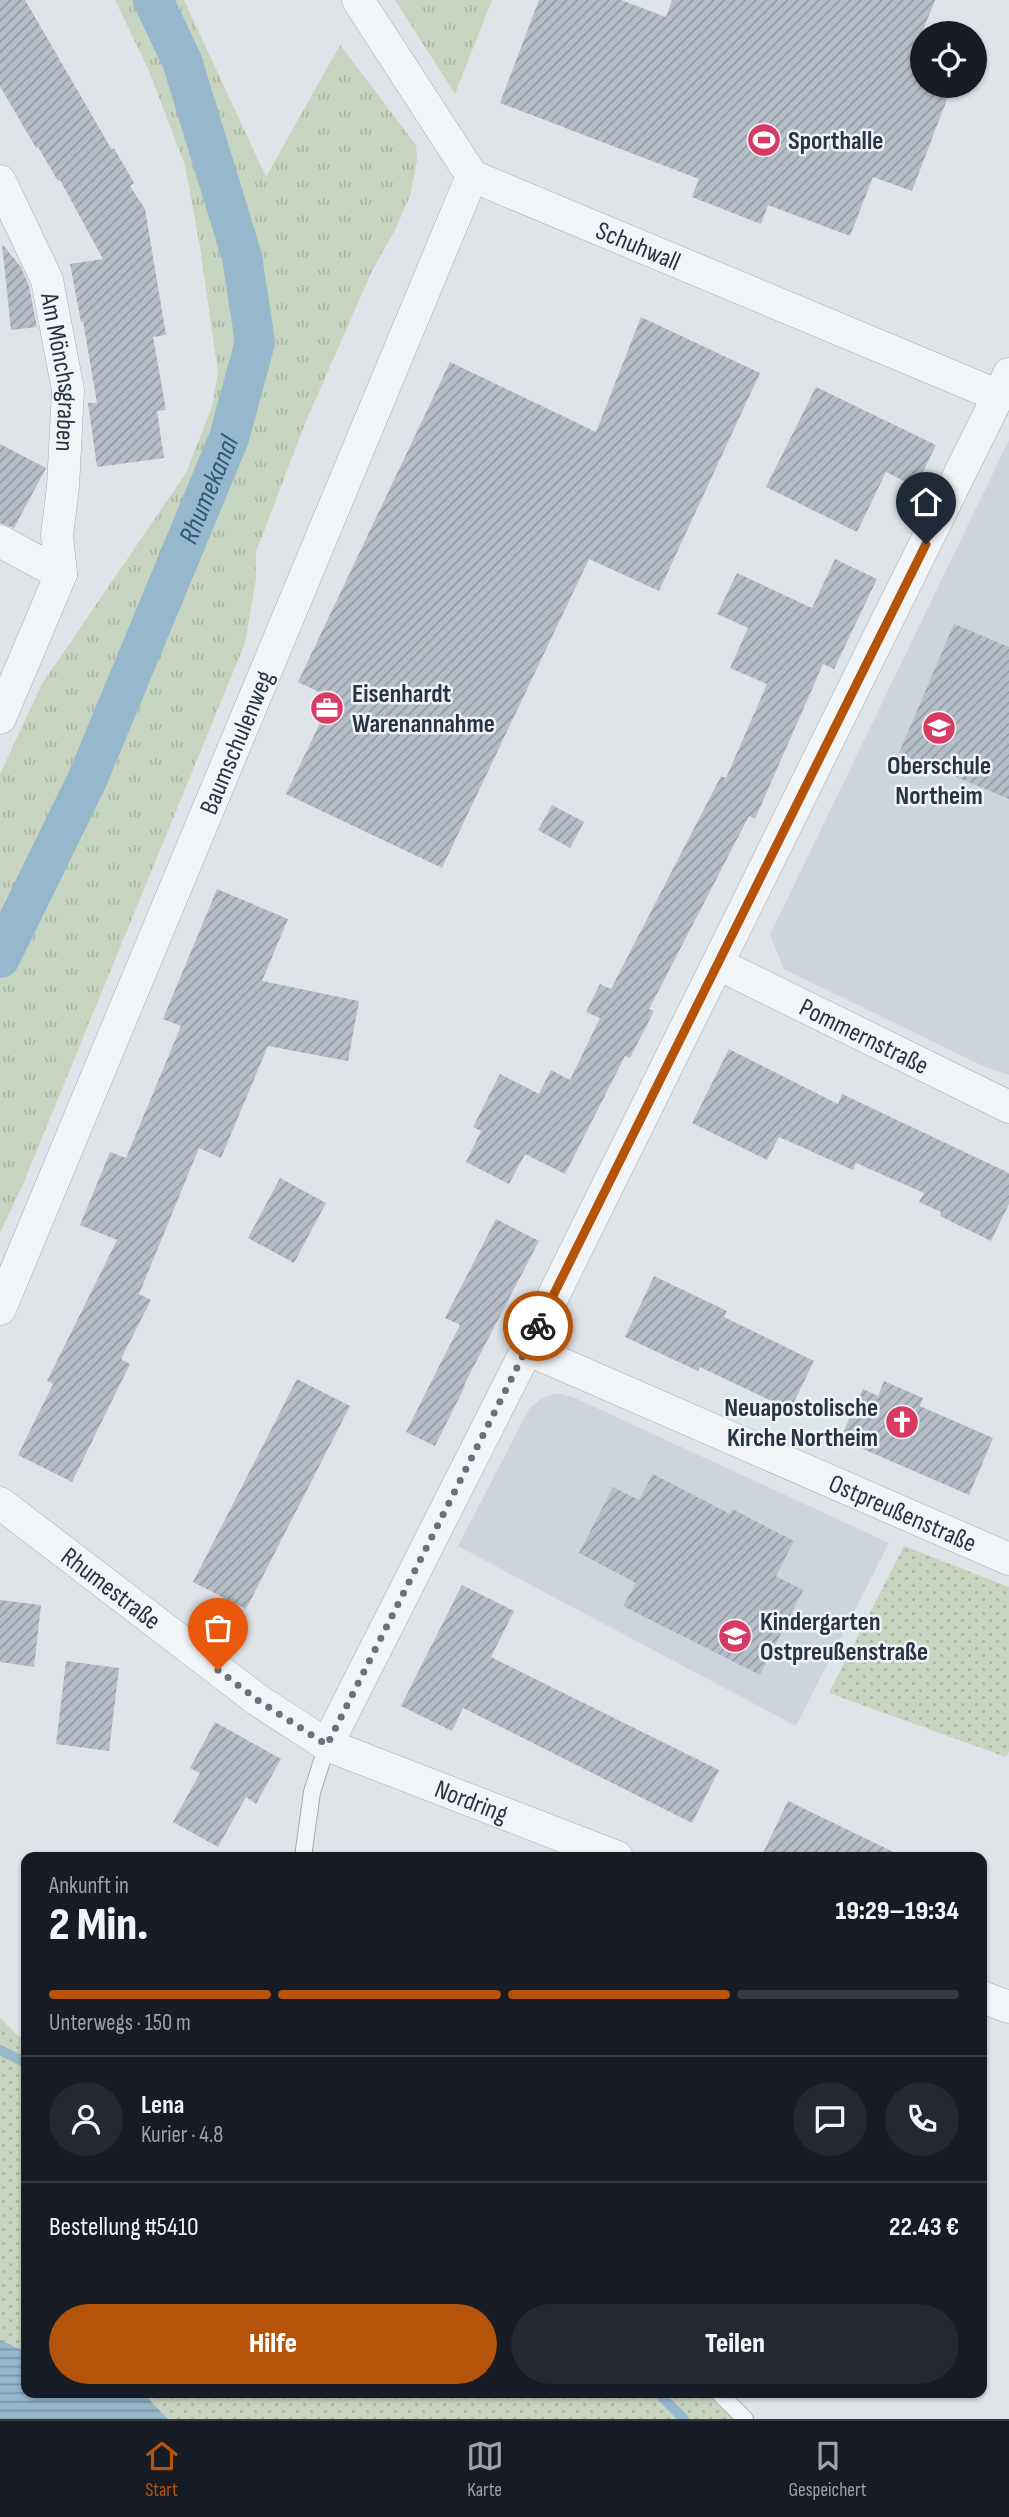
<!DOCTYPE html>
<html lang="de">
<meta charset="utf-8">
<style>
body{margin:0;font-family:"Sofia Sans Condensed",sans-serif;background:#242831;color:#f1f3f6;height:100vh;display:flex;flex-direction:column;font-size:26px;white-space:nowrap}
*{box-sizing:border-box;margin:0}
p{font-size:23px;color:#9ea1a6}
.icon{flex:none;width:38px;height:38px;fill:none;stroke:currentColor;stroke-width:2;stroke-linecap:round;stroke-linejoin:round}
.map{position:relative;flex:1;overflow:hidden}
.drawer{position:absolute;left:21px;top:1852px;width:966px;height:546px;display:flex;flex-direction:column;background:#171b24;border-radius:14px;box-shadow:0 2px 5px #0004}
.drawer>*{flex:none}
.controls{position:absolute;left:910px;top:21px;display:grid;gap:14px}
.controls a{display:grid;place-items:center;width:77px;height:77px;border-radius:50%;background:#171b24;box-shadow:0 2px 5px #0004;font-size:35px}
.pin{position:absolute;display:grid;place-items:center;width:60px;height:60px;color:#fff;margin:-72px -30px;border-radius:50% 50% 50% 0;rotate:-45deg;box-shadow:0 0 7px #0007}
.pin .icon{rotate:45deg}
.courier{position:absolute;display:grid;place-items:center;width:70px;height:70px;margin:-35px;border:5px solid #b45309;border-radius:50%;background:#fff;color:#222;box-shadow:0 2px 9px #0007}
.summary em{font-style:normal;font-weight:800}
.summary div{display:flex;flex-direction:column-reverse}
.summary{display:flex;align-items:center;justify-content:space-between;height:119px;padding:0 28px}
h1{font-size:46px;font-weight:800;line-height:52px}
.bar{display:grid;grid-template-columns:repeat(4,1fr);gap:10px 7px;align-content:center;height:84px;padding:0 28px}
.bar i{height:9px;border-radius:5px;background:#363941}
.bar .on{background:#b45309}
.bar p{grid-column:span 4}
.line{display:flex;align-items:center;gap:18px;padding:0 28px;border-top:2px solid #363941}
.line div{flex:1}
.round{display:grid;place-items:center;flex:none;width:74px;height:74px;border-radius:37px;background:#242831}
.button{display:flex;gap:14px;margin-top:auto;padding:14px 28px}
.button a{flex:1;height:80px;border-radius:42px;background:#b45309;color:#fff;font-size:28px;font-weight:800;line-height:80px;text-align:center}
.button a+a{background:#242831;color:#f1f3f6}
.tab-bar{display:flex;justify-content:space-around;align-items:center;height:98px;border-top:2px solid #363941;background:#171b24;font-size:19px;color:#9ea1a6}
.tab-bar a{display:grid;justify-items:center;gap:4px}
.tab-bar .on{color:#b45309}
.map>svg:first-child{display:block}
</style>
<div class="map">
<svg width="1009" height="2419" viewBox="0 0 1009 2419">
<defs>
<pattern id="grass-tufts" width="24" height="20" patternUnits="userSpaceOnUse" patternTransform="scale(1.75)"><rect width="24" height="20" fill="#c7d4bf"/><path d="M3 7l-1-3M5 7V3M7 7l1-3M15 17l-1-3M17 17v-4M19 17l1-3" fill="none" stroke="#abb7a5"/></pattern>
<pattern id="park-dots" width="8" height="8" patternUnits="userSpaceOnUse" patternTransform="scale(1.75)"><rect width="8" height="8" fill="#c7d4bf"/><path d="M2 2h.1M6 6h.1" fill="none" stroke="#abb7a5" stroke-width="1.8" stroke-linecap="round"/></pattern>
<pattern id="water-rules" width="6" height="5" patternUnits="userSpaceOnUse" patternTransform="scale(1.75)"><rect width="6" height="5" fill="#97b7cc"/><path d="M0 2.5h6" fill="none" stroke="#7b96a7"/></pattern>
<pattern id="building-hatch" width="6" height="6" patternUnits="userSpaceOnUse" patternTransform="scale(1.75)"><rect width="6" height="6" fill="#b6bec7"/><path d="M-1 1l2-2M0 6l6-6M5 7l2-2" fill="none" stroke="#949ba3"/></pattern>
</defs>
<rect width="100%" height="100%" fill="#dfe4e9"/>
<g fill="#cdd4dc">
<polygon points="1009,440 1009,1075 983,1066 784,969 770,935"/>
<polygon points="557,1393 575,1398 889,1543 796,1726 458,1546 529,1409 542,1398"/>
</g>
<g fill="url(#grass-tufts)">
<polygon points="115,0 184,0 266,177 340,45 416,145 417,160 410,196 394,232 372,271 306,421 256,552 256,579 245,643 23,1184 0,1233 0,774 42,684 186,473 212,407 218,373 200,247 185,165 149,71"/>
<polygon points="395,0 492,0 455,94"/>
</g>
<g fill="url(#park-dots)">
<polygon points="904,1546 1009,1587 1009,1751 1006,1757 829,1693"/>
<polygon points="0,2018 17,2035 26,2039 26,2392 705,2392 732,2419 0,2419"/>
</g>
<polygon fill="url(#water-rules)" points="0,2340 26,2352 26,2392 142,2392 168,2419 0,2419"/>
<g fill="none" stroke-linecap="round" stroke-linejoin="round">
<g stroke="#97b7cc" stroke-width="10">
<polyline points="0,2050 26,2063"/>
<polyline points="657,2392 684,2419"/>
</g>
<path stroke="#97b7cc" stroke-width="40" id="s1" d="M0,958l87,-178 142,-342 26,-96 -13,-85 -60,-196 -29,-61"/>
</g>
<g fill="url(#building-hatch)">
<polygon points="0,0 25,0 112,150 114,148 134,183 130,186 145,209 166,335 153,337 166,410 157,411 164,458 97,467 88,403 97,403 83,321 81,322 70,264 103,259 60,180 58,181 38,147 36,148 0,86"/>
<polygon points="539,0 621,0 666,17 672,0 935,0 922,33 922,86 952,86 912,191 873,177 850,236 768,205 761,224 692,197 699,179 500,103"/>
<polygon points="2,244 21,267 29,286 37,327 11,330"/>
<polygon points="641,317 760,373 659,591 589,559 442,868 286,794 332,698 298,682 450,362 596,432"/>
<polygon points="816,387 936,445 916,487 886,472 857,532 766,487"/>
<polygon points="0,444 46,468 14,528 0,523"/>
<polygon points="835,559 877,579 834,669 823,664 755,819 749,816 649,1009 654,1011 630,1058 625,1056 565,1174 525,1154 509,1184 466,1162 481,1131 473,1127 500,1074 539,1094 551,1070 570,1080 600,1018 586,1012 600,984 611,989 721,776 726,778 767,684 730,668 748,628 717,614 737,573 812,608"/>
<polygon points="954,624 1009,647 1009,799 899,753"/>
<polygon points="552,805 584,822 570,848 538,830"/>
<polygon points="217,889 288,919 262,981 359,1001 348,1061 268,1046 221,1158 199,1148 139,1294 151,1300 121,1359 130,1364 72,1482 18,1455 53,1384 47,1381 117,1240 80,1225 110,1152 126,1158 181,1026 163,1019"/>
<polygon points="729,1049 838,1104 842,1094 1009,1173 1009,1204 991,1241 940,1216 941,1212 919,1202 924,1193 856,1163 853,1170 779,1137 767,1160 692,1123"/>
<polygon points="280,1178 326,1203 294,1263 248,1238"/>
<polygon points="496,1219 539,1241 464,1385 465,1386 435,1446 406,1432 460,1325 445,1318"/>
<polygon points="654,1276 727,1311 724,1317 814,1361 790,1410 700,1367 698,1371 625,1337"/>
<polygon points="297,1379 350,1406 246,1609 193,1582"/>
<polygon points="884,1381 923,1398 920,1406 993,1438 969,1495 840,1439 863,1389 878,1396"/>
<polygon points="653,1474 730,1514 732,1509 794,1541 776,1576 803,1590 760,1675 623,1606 636,1583 579,1553 613,1487 639,1500"/>
<polygon points="462,1585 514,1611 491,1657 719,1770 692,1823 463,1708 452,1731 401,1706"/>
<polygon points="0,1600 41,1605 34,1667 0,1662"/>
<polygon points="66,1661 119,1668 109,1751 56,1744"/>
<polygon points="215,1722 281,1759 256,1804 246,1797 218,1847 173,1822 200,1773 190,1768"/>
<polygon points="788,1801 904,1857 761,1857"/>
</g>
<g fill="none" stroke-linecap="round" stroke-linejoin="round">
<g stroke="#a4acb4" stroke-width="18">
<g id="lane">
<polyline points="303,1857 312,1792 327,1745"/>
<polyline points="718,2392 745,2419"/>
</g>
</g>
<g stroke="#a4acb4" stroke-width="33">
<g id="street">
<path id="s2" d="M358,0l114,176 527,220"/>
<path id="s3" d="M0,181l47,99 21,110 -5,97 -6,48 4,39 -61,144"/>
<polyline points="0,541 61,574"/>
<path id="s4" d="M718,964l291,143"/>
<path id="s5" d="M0,1309l472,-1133"/>
<path id="s6" d="M527,1349l482,210"/>
<path id="s7" d="M0,1503l259,198 68,44 290,112"/>
<polyline points="327,1745 527,1349 1009,374"/>
<polyline points="982,1997 1009,2007"/>
</g>
</g>
<use href="#lane" stroke="#f2f5f7" stroke-width="16"/>
<use href="#street" stroke="#f2f5f7" stroke-width="32"/>
</g>
<g fill="none" stroke-linecap="round" stroke-linejoin="round">
<polyline stroke="#67727c" stroke-width="7" stroke-dasharray="0 12.6" points="218,1670 259,1701 327,1745 538,1326"/>
<polyline stroke="#b45309" stroke-width="9" points="538,1326 926,544"/>
</g>
<defs>
<g id="stadium-disc" transform="scale(1.75)"><circle r="9.5" fill="#d93a64" stroke="#eff3f7"/><path d="M0-5a6.5 5 0 1 0 0 10a6.5 5 0 1 0 0-10ZM-3.5-1.8h7v3.6h-7Z" fill="#fff"/></g>
<g id="office-disc" transform="scale(1.75)"><circle r="9.5" fill="#d93a64" stroke="#eff3f7"/><path d="M-6-3h4V-5.5h4V-3h4V5H-6ZM-1-4.5V-3h2v-1.5ZM-6 0V1H6V0Z" fill="#fff"/></g>
<g id="school-disc" transform="scale(1.75)"><circle r="9.5" fill="#d93a64" stroke="#eff3f7"/><path d="M0-5L7-2L0 1L-7-2ZM-4 1L0 2.5L4 1V4Q0 6-4 4Z" fill="#fff"/></g>
<g id="church-disc" transform="scale(1.75)"><circle r="9.5" fill="#d93a64" stroke="#eff3f7"/><path d="M-1.2-6h2.4v3.5h3.3v2.4h-3.3V6h-2.4V-.1h-3.3v-2.4h3.3Z" fill="#fff"/></g>
</defs>
<g fill-rule="evenodd">
<use href="#stadium-disc" x="764" y="140"/>
<use href="#office-disc" x="327" y="708"/>
<use href="#school-disc" x="939" y="728"/>
<use href="#church-disc" x="902" y="1422"/>
<use href="#school-disc" x="735" y="1636"/>
</g>
<g text-anchor="middle" stroke-width="5" stroke-linejoin="round" paint-order="stroke">
<g font-size="26" font-weight="bold" fill="#273442" stroke="#eff3f7" text-anchor="start">
<text x="788" y="149">Sporthalle</text>
<text x="352" y="702">Eisenhardt<tspan x="352" dy="30">Warenannahme</tspan></text>
<text x="939" y="774" text-anchor="middle">Oberschule<tspan x="939" dy="30">Northeim</tspan></text>
<text x="878" y="1416" text-anchor="end">Neuapostolische<tspan x="878" dy="30">Kirche Northeim</tspan></text>
<text x="760" y="1630">Kindergarten<tspan x="760" dy="30">Ostpreußenstraße</tspan></text>
</g>
<g font-size="26" fill="#273442" stroke="#eff3f7">
<text dy="9" stroke="none"><textPath href="#s2" startOffset="390">Schuhwall</textPath></text>
<text dy="9" stroke="none"><textPath href="#s3" startOffset="203">Am Mönchsgraben</textPath></text>
<text dy="9" stroke="none"><textPath href="#s5" startOffset="614">Baumschulenweg</textPath></text>
<text dy="9" stroke="none"><textPath href="#s4" startOffset="163">Pommernstraße</textPath></text>
<text dy="9" stroke="none"><textPath href="#s6" startOffset="410">Ostpreußenstraße</textPath></text>
<text dy="9" stroke="none"><textPath href="#s7" startOffset="140">Rhumestraße</textPath></text>
<text dy="9" stroke="none"><textPath href="#s7" startOffset="562">Nordring</textPath></text>
</g>
<g font-size="28" font-style="italic" fill="#2d5879" stroke="#eff3f7">
<text dy="10" stroke="none"><textPath href="#s1" startOffset="513">Rhumekanal</textPath></text>
</g>
</g>
</svg>
<div class="controls">
<a><svg class="icon" aria-label="locate" viewBox="0 0 24 24"><circle cx="12" cy="12" r="6"/><path d="M12 2v4M12 18v4M2 12h4M18 12h4"/></svg></a>
</div>
<div class="pin" style="left:218px;top:1670px;background:#ea580c"><svg class="icon" aria-label="bag" viewBox="0 0 24 24"><path d="M5 8h14l-1 12H6zM9 8a3 3 0 0 1 6 0"/></svg></div>
<div class="pin" style="left:926px;top:544px;background:#1f2937"><svg class="icon" aria-label="home" viewBox="0 0 24 24"><path d="M3 11l9-7 9 7M6 9v11h12V9"/></svg></div>
<div class="courier" style="left:538px;top:1326px"><svg class="icon" aria-label="bike" viewBox="0 0 24 24"><circle cx="6" cy="16" r="4"/><circle cx="18" cy="16" r="4"/><path d="M6 16l4-8h5l3 8M10 8l3 8H6M13 5h3"/></svg></div>
<section class="drawer">
<div class="summary"><div><h1>2 Min.</h1><p>Ankunft in</p></div><em>19:29–19:34</em></div>
<div class="bar"><i class="on"></i><i class="on"></i><i class="on"></i><i></i><p>Unterwegs · 150 m</p></div>
<div class="line" style="height:126px"><a class="round"><svg class="icon" aria-label="person" viewBox="0 0 24 24"><circle cx="12" cy="8" r="4"/><path d="M4 21q1-7 8-7t8 7"/></svg></a><div><b>Lena</b><p>Kurier · 4.8</p></div><a class="round"><svg class="icon" aria-label="chat" viewBox="0 0 24 24"><path d="M4 5h16v11H9l-5 4z"/></svg></a><a class="round"><svg class="icon" aria-label="phone" viewBox="0 0 24 24"><path d="M5 4h4l2 5-3 2q2 4 5 5l2-3 5 2v4C11 20 4 13 5 4z"/></svg></a></div>
<div class="line" style="height:91px"><div>Bestellung #5410</div><b>22.43 €</b></div>
<div class="button"><a>Hilfe</a><a>Teilen</a></div>
</section>
</div>
<nav class="tab-bar">
<a class="on"><svg class="icon" aria-label="home" viewBox="0 0 24 24"><path d="M3 11l9-7 9 7M6 9v11h12V9"/></svg>Start</a>
<a><svg class="icon" aria-label="map" viewBox="0 0 24 24"><path d="M3 6l6-2 6 2 6-2v14l-6 2-6-2-6 2zM9 4v14M15 6v14"/></svg>Karte</a>
<a><svg class="icon" aria-label="saved" viewBox="0 0 24 24"><path d="M7 4h10v16l-5-4-5 4z"/></svg>Gespeichert</a>
</nav>
